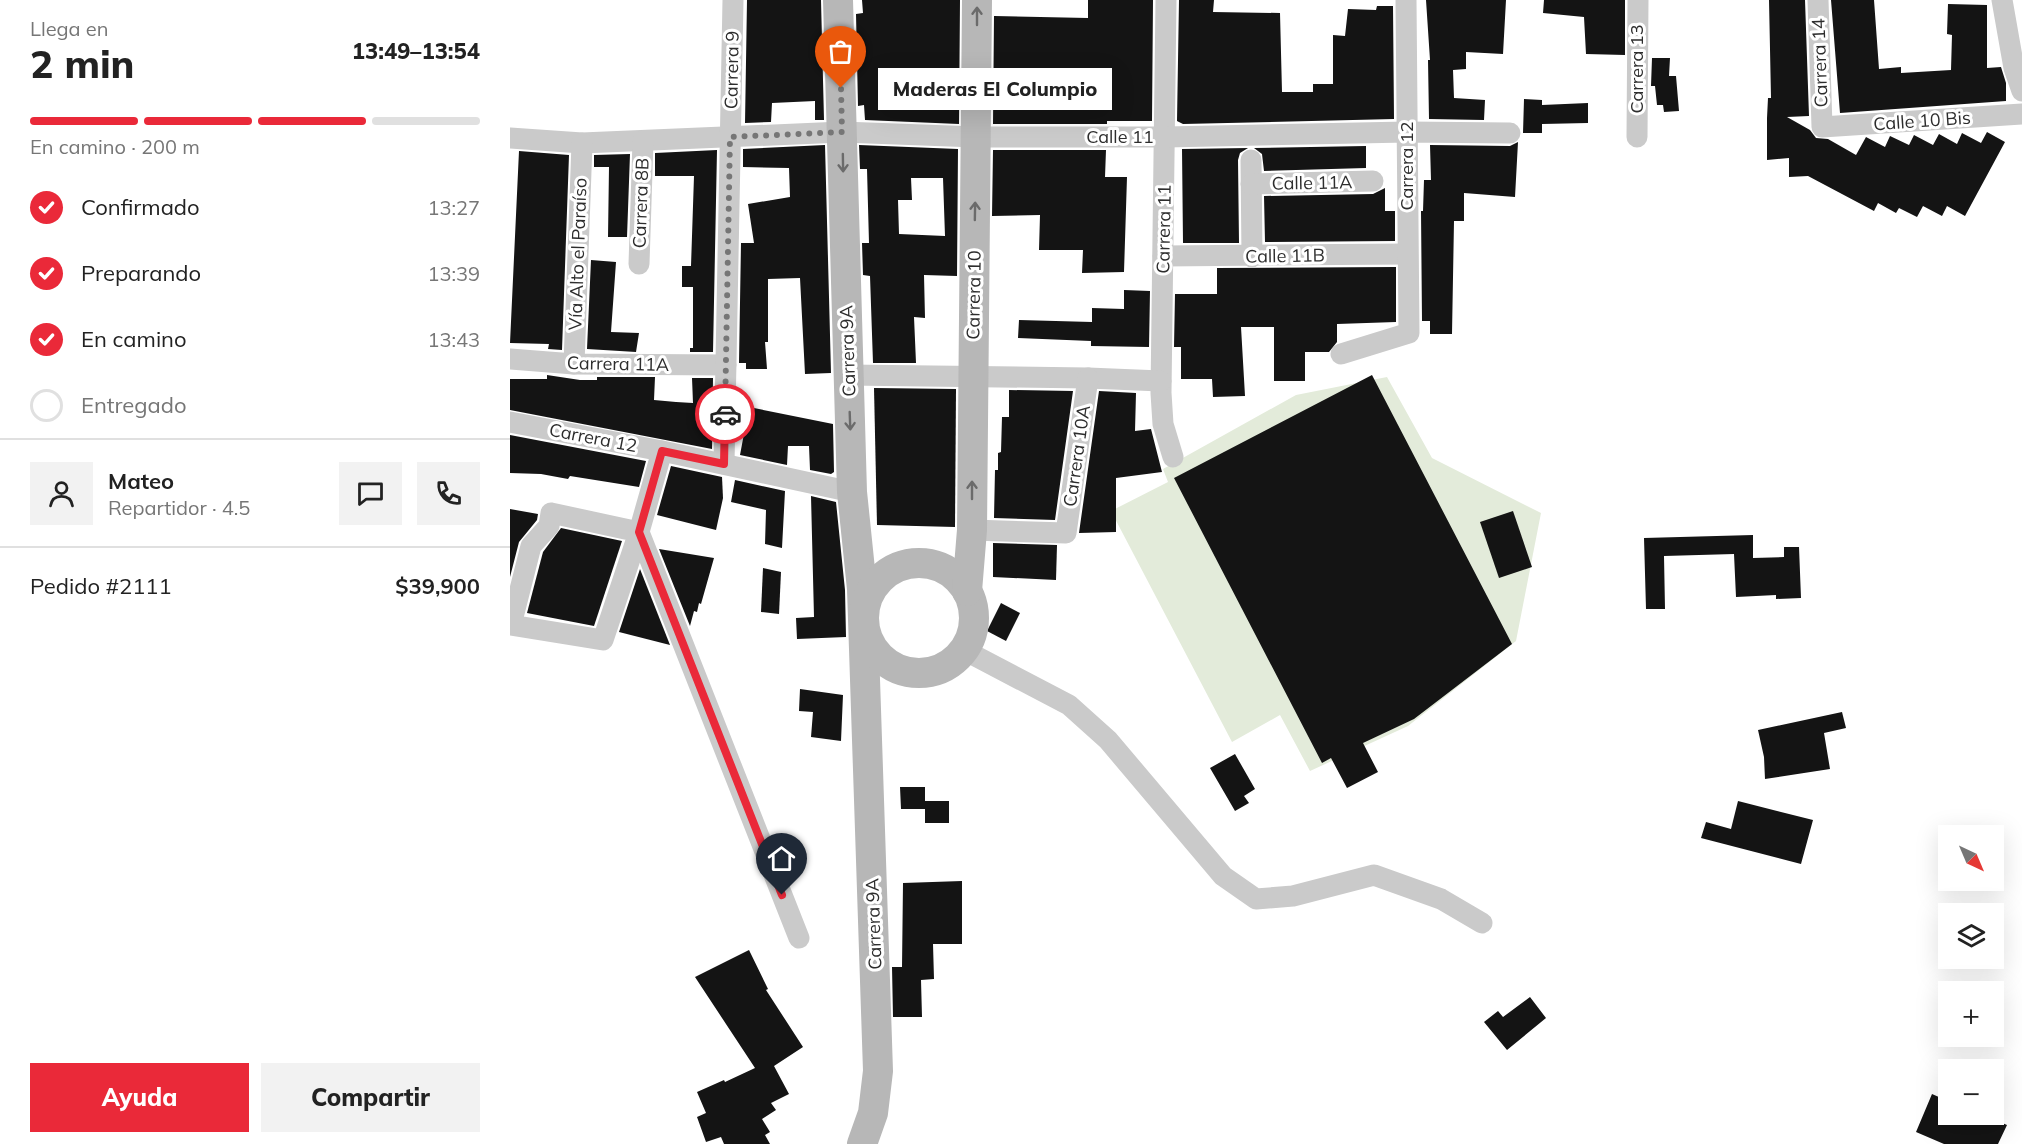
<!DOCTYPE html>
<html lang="es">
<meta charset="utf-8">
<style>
body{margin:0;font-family:Mulish,sans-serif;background:#f2f2f2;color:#222;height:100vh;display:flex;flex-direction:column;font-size:22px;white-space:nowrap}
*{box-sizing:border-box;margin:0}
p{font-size:20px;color:#767676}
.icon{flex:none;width:33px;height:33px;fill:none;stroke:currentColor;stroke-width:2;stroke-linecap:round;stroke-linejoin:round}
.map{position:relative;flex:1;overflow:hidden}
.drawer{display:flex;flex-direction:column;background:#fff;width:510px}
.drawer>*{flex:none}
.needle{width:39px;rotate:136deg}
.fabs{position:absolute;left:1428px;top:825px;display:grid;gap:12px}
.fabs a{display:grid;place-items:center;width:66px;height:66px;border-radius:0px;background:#fff;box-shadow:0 6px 24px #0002;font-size:30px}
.pin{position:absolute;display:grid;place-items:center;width:51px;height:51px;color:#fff;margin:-62px -26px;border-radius:50% 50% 50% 0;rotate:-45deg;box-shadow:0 0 6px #0007}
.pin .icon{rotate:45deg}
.courier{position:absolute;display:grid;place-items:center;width:60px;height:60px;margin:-30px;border:4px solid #ea2939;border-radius:50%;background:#fff;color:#222;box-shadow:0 2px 8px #0007}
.bubble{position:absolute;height:42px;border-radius:0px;background:#fff;box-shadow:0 6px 24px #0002;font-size:20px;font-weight:800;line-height:42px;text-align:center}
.overview em{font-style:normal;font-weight:800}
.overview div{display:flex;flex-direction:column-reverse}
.overview{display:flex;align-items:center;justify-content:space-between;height:102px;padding:0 30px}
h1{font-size:39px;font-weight:800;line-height:45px}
.bar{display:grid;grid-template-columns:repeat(4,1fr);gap:9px 6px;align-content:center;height:72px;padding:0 30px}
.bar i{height:8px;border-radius:4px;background:#e0e0e0}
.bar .current{background:#ea2939}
.bar p{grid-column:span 4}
.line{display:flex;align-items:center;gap:15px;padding:0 30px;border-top:2px solid #e0e0e0}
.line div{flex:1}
.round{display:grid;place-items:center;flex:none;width:63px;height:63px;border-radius:0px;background:#f2f2f2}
ol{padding:0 30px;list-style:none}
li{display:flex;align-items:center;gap:18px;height:66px}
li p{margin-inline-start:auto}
li .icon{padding:6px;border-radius:50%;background:#ea2939;color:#fff;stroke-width:4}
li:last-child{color:#767676}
li i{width:33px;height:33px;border:3px solid #e0e0e0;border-radius:50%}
.button{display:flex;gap:12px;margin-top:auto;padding:12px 30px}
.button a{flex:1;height:69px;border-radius:0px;background:#ea2939;color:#fff;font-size:24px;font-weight:800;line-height:69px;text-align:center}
.button a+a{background:#f2f2f2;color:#222}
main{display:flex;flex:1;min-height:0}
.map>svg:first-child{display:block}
</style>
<main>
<section class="drawer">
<div class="overview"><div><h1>2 min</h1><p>Llega en</p></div><em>13:49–13:54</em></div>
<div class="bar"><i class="current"></i><i class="current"></i><i class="current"></i><i></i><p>En camino · 200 m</p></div>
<ol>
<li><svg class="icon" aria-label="check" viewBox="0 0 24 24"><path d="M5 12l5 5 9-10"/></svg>Confirmado<p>13:27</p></li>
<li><svg class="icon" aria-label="check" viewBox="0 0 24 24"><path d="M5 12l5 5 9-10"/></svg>Preparando<p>13:39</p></li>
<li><svg class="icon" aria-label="check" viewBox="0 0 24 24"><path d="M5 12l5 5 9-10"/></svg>En camino<p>13:43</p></li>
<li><i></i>Entregado</li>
</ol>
<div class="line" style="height:108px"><a class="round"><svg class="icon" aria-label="person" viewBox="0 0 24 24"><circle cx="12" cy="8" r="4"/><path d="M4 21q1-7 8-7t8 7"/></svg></a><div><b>Mateo</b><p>Repartidor · 4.5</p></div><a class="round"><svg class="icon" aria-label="chat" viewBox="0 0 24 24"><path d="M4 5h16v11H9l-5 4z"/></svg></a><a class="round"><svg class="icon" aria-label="phone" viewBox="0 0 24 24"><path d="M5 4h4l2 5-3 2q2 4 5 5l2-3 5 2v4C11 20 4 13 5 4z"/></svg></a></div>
<div class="line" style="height:78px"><div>Pedido #2111</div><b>$39,900</b></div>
<div class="button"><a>Ayuda</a><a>Compartir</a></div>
</section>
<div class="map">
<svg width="1512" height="1144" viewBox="0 0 1512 1144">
<rect width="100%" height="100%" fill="#fff"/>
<polygon fill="#e3ebda" points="877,377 922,458 1031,513 1006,641 898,726 800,771 770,715 722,742 601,511 658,482 653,469 786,395"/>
<g fill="#141414" fill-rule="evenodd">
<polygon points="237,0 311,0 314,120 305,120 305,101 262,103 261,122 235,123"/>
<polygon points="352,0 450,0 449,124 355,120 354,105 348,106 346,14 353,13"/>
<polygon points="578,0 643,0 642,121 597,121 597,124 483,124 484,16 578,18"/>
<polygon points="669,0 704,0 703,12 770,13 772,92 803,92 803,84 823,84 823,35 835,36 838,9 866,10 867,6 883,6 884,119 673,124 667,121"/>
<polygon points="916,0 996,0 993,54 956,52 956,69 943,70 944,98 975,100 974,120 919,119 918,60 920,60"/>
<polygon points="1034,0 1115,0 1115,55 1076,54 1074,17 1033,13"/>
<polygon points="1259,0 1295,0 1299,116 1277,117 1300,130 1306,138 1318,139 1346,155 1356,137 1375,147 1380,136 1399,145 1404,135 1423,145 1429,134 1447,144 1452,133 1471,143 1477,132 1495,142 1455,216 1437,206 1432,216 1413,206 1407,217 1389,208 1386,213 1368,203 1364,211 1298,176 1279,177 1279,158 1257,160 1257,118 1258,98 1261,98"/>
<polygon points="1321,0 1364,0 1369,69 1391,67 1391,73 1441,70 1442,35 1437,34 1438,4 1477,5 1477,68 1491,67 1496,83 1496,101 1330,113"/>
<polygon points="1142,58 1160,58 1159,76 1166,76 1169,111 1154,112 1153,105 1147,105 1145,86 1141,86"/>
<polygon points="1014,99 1032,100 1032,105 1078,103 1078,123 1032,124 1032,133 1013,133"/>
<polygon points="1008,142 1005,197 954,193 954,221 944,221 942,334 920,334 920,321 912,321 911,211 913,211 914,180 921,180 920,145 1000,146"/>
<polygon points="315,145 321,373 295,374 290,278 258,279 258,342 255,342 257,369 236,369 236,363 229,363 231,243 244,243 238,204 280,197 279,168 233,167 233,149"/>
<path d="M349,145l99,4 -1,127 -33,-1 1,43 -11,-1 2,46h-43l-3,-87 -7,-1 -1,-32h7l-2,-74h-7zM401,178h32l2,58 -46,-2 -1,-34h14z"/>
<polygon points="856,146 856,168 754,171 752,154 744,148"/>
<polygon points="738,148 730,153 728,160 729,243 673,243 672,149"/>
<polygon points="207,150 203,352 180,352 180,348 183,348 183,287 172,287 172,266 181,266 184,176 145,176 145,153"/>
<polygon points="483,150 596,150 595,177 617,177 614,272 572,273 573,250 529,250 530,215 482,216"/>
<polygon points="9,151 59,155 52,350 38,349 39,344 0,343"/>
<polygon points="120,154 117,237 98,237 99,167 84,167 84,155"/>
<polygon points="875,188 875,211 885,211 885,241 755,242 754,196 863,194"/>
<polygon points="81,260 106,262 101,332 129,333 126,352 77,349"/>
<polygon points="886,267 886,322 827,324 827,342 819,352 795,352 795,381 764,381 764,327 731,327 735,396 703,397 702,379 671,379 671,347 664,347 665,294 707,294 707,268"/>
<polygon points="614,290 640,291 639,347 581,346 581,341 508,338 509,320 582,322 582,308 614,309"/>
<polygon points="37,375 70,380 87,380 87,377 145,377 144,400 166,402 183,403 182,378 203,378 202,449 0,410 0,379 37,379"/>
<polygon points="862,375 1002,644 904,719 853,743 868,772 837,788 821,758 812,763 664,478"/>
<polygon points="364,388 446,389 445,527 367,525"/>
<polygon points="499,390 563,391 545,520 484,518 485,470 488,470 488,453 491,452 492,417 499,417"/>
<polygon points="589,391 626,393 625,431 641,429 652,472 606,478 606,532 569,533"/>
<polygon points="239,407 323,424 324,472 321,474 300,470 299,446 278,446 277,465 230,455"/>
<polygon points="0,435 136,461 129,487 60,476 58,479 31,474 0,473"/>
<polygon points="161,466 212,477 213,498 206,530 147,515"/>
<polygon points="225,480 275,491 272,548 255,544 256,510 221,502"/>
<polygon points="301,496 326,502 335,590 336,637 287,639 286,618 304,617"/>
<polygon points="0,509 28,514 27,520 9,542 0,577"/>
<polygon points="1003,511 1022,567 989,578 970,522"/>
<polygon points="51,528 112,541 84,626 17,613 33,552"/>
<polygon points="1243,535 1243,558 1274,557 1274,547 1289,547 1291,598 1266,599 1266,595 1226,597 1224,554 1154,556 1155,609 1136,609 1134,538"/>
<polygon points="483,543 547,545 546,580 483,577"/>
<polygon points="149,549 204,558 191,604 189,603 187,612 184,611 180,626"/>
<polygon points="253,568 271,572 269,614 251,612"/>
<polygon points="130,569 160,645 109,632"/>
<polygon points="491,603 510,613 496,641 477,631"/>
<polygon points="290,689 333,695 331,741 301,737 303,712 289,711"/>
<polygon points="1332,712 1336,728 1314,733 1320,769 1255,779 1254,757 1248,730"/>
<polygon points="725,754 745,789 734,796 739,803 725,811 700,768"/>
<polygon points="390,787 415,787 415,801 439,801 439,823 415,823 415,809 391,809"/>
<polygon points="1228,801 1303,820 1291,864 1191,838 1196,822 1221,829"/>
<polygon points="452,881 452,944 423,944 424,979 411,980 412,1017 383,1017 382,967 392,967 393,883"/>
<polygon points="239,950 258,989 256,990 293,1047 264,1066 279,1094 261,1103 266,1110 252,1119 260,1132 255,1135 260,1144 214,1144 211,1137 196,1142 187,1117 196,1113 187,1092 214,1080 215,1082 245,1068 185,977"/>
<polygon points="1020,997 1036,1018 997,1050 974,1022 988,1011 993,1017"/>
<polygon points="1422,1094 1438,1101 1438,1114 1471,1114 1497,1125 1488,1144 1434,1144 1406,1132"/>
</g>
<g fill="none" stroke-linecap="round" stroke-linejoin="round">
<g stroke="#cacaca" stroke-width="21">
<polyline points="656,0 651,393 653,424 663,457"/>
<polyline points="1308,0 1312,127 1512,114"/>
<polyline points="1492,0 1504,68 1512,91"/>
<polyline points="1127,137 1128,0"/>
<polyline points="0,138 72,143 332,132 466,137 656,137 897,132 1000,133"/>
<polyline points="741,160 742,257"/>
<polyline points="741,184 863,181"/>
<polyline points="653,256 897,254"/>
<polyline points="129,264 133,141"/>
<polyline points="831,354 899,333 896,0"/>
<polyline points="0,359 64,364 216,365"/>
<polyline points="64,364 72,143"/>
<polyline points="338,375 578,378 651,381"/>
<polyline points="0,422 152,451 342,492"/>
<polyline points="152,451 129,532 93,640 1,625 21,546 39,526 41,513 129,532 289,938"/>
<polyline points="214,464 223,0"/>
<polyline points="462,530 556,533 578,378"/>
<polyline points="454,650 559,705 598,740 713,876 746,899 783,896 864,875 931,899 972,923"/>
</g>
<g stroke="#b7b7b7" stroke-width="30">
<polyline points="328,0 342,492 352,589 368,1071 363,1113 352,1144"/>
<circle cx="409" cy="618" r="55"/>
<polyline points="457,591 462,530 467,0"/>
</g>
</g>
<defs><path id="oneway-shaft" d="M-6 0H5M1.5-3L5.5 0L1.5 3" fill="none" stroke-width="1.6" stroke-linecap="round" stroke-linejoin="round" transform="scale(1.5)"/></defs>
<g stroke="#6b6b6b">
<use href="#oneway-shaft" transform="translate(467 16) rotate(-90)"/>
<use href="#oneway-shaft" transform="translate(333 163) rotate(89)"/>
<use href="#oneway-shaft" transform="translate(465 211) rotate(-89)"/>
<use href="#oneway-shaft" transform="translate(340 421) rotate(88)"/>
<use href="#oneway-shaft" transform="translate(462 490) rotate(-90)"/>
</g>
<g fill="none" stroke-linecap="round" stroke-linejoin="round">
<polyline stroke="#767676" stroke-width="6" stroke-dasharray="0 10.8" points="215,414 220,137 332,132 331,88"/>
<polyline stroke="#ea2939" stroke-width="8" points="215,414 214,464 152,451 129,532 272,895"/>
</g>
<g text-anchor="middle" stroke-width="6" stroke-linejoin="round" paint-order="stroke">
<g font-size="18" fill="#2d2d2d" stroke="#fff">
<text transform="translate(1310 63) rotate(-92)" y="6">Carrera 14</text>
<text transform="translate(1127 69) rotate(-90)" y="6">Carrera 13</text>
<text transform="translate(222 70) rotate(-89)" y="6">Carrera 9</text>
<text transform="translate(1412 121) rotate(-4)" y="6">Calle 10 Bis</text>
<text x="610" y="143">Calle 11</text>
<text transform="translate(897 166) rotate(-90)" y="6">Carrera 12</text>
<text transform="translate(802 183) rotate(-1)" y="6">Calle 11A</text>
<text transform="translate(131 203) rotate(-88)" y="6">Carrera 8B</text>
<text transform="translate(654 229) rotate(-89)" y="6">Carrera 11</text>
<text transform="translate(68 254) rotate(-88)" y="6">Vía Alto el Paraíso</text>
<text transform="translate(775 256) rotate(-1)" y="6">Calle 11B</text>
<text transform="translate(464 295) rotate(-89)" y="6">Carrera 10</text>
<text transform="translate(338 351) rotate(-92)" y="6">Carrera 9A</text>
<text transform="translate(108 364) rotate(1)" y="6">Carrera 11A</text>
<text transform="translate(83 438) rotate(11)" y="6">Carrera 12</text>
<text transform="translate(567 456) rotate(-82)" y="6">Carrera 10A</text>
<text transform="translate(364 924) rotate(-92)" y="6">Carrera 9A</text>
</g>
</g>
</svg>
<div class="fabs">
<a><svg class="needle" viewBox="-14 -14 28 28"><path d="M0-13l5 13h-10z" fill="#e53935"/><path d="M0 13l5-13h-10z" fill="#767676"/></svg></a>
<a><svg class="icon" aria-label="layers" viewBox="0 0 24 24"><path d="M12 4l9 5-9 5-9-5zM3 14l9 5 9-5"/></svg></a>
<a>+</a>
<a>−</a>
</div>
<div class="pin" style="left:331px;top:88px;background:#ea580c"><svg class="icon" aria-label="bag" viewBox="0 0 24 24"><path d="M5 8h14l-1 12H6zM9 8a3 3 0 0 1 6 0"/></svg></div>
<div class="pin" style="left:272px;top:895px;background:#1f2937"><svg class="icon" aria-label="home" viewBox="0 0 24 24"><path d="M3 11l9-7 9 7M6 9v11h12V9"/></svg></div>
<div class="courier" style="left:215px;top:414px"><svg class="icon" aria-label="car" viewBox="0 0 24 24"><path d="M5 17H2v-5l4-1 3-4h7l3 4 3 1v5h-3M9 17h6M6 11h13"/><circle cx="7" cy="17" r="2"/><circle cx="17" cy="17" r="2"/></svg></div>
<div class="bubble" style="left:368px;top:68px;width:234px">Maderas El Columpio</div>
</div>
</main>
